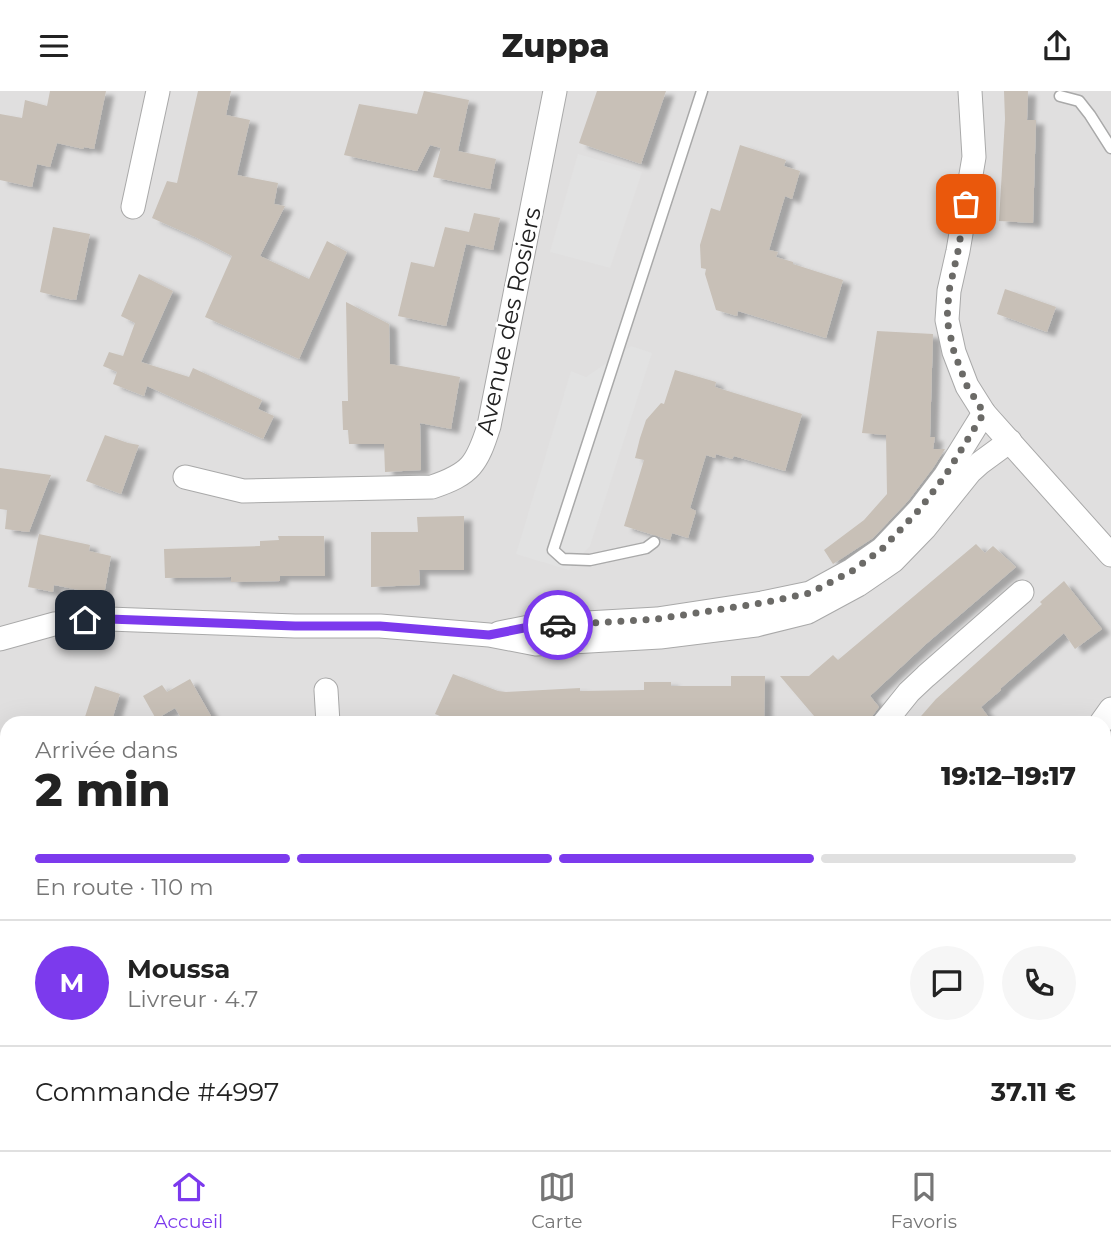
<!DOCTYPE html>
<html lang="fr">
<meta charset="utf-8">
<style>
body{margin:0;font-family:Montserrat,sans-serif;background:#f6f6f6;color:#222;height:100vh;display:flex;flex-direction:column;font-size:26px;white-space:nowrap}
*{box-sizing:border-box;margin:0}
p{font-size:23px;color:#767676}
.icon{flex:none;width:38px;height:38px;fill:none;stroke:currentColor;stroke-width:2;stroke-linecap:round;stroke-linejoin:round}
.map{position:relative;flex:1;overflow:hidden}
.sheet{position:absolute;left:0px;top:625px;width:1111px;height:436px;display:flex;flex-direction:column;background:#fff;border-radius:21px 21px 0 0;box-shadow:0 7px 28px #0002}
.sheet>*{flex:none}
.pin{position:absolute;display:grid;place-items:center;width:60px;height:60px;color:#fff;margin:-30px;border-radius:14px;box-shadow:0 4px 10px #0006}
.courier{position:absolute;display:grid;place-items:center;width:70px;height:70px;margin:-35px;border:5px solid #7c3aed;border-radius:50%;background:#fff;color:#222;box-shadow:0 2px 9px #0007}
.headline em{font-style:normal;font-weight:800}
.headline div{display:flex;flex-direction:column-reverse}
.headline{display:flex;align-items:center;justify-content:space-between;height:119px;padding:0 35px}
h1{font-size:46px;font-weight:800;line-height:52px}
.bar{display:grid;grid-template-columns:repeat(4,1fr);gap:10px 7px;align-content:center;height:84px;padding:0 35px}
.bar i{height:9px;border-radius:5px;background:#e0e0e0}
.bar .current{background:#7c3aed}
.bar p{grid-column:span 4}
.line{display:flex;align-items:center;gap:18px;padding:0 35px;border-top:2px solid #e0e0e0}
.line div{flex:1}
.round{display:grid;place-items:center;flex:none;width:74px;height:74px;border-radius:37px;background:#f6f6f6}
header{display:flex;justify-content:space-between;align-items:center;height:91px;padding:0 35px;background:#fff;font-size:32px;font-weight:800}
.tabs{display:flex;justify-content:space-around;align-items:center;height:98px;border-top:2px solid #e0e0e0;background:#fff;font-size:19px;color:#767676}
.tabs a{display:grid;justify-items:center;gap:4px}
.tabs .current{color:#7c3aed}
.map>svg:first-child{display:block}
</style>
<header><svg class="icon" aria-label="menu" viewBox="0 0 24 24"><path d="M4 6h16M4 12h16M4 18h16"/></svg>Zuppa<svg class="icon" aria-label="share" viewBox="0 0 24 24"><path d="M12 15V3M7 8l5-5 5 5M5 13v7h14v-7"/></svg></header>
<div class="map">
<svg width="1111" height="1059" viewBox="0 0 1111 1059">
<defs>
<filter id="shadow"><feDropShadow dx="8" dy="4.5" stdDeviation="2" flood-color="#0004"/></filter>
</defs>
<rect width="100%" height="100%" fill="#f2efe8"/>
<path fill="#e0dfdf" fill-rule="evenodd" d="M0,0h1111v1059h-1111zM7,632h1097v422h-1097z"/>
<polygon fill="#ecdae7" points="27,1054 112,1054 114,1056 118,1054 426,1054 431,1059 22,1059"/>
<g fill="#e2e2e2">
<polygon points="578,63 642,81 610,177 550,161"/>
<polygon points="631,255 652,262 590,455 569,479 516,463 571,280 586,286"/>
</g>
<g fill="#c8c0b7" filter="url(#shadow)">
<polygon points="50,0 106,0 94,58 84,56 83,58 57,52 50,76 37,73 32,96 0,89 0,23 22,27 25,9 47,15"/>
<polygon points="198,0 231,0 226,24 250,29 237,84 278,92 274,113 285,115 260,165 309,188 327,150 347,161 299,268 205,226 232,165 195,146 152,127 167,90 177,92"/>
<polygon points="424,0 469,9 458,60 496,68 490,98 433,86 441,57 430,54 417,80 344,64 359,13 417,23"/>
<polygon points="597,0 666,0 641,73 579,52"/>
<polygon points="1004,0 1028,0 1027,29 1036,29 1033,132 999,130 1005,28"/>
<polygon points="740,54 786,69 784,75 800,80 792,108 785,105 769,159 778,161 776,166 793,171 793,173 843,189 826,247 738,220 737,225 716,219 705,183 706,178 701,177 700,154 711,117 720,120"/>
<polygon points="474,122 500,127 493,159 466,153 446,235 398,225 411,171 434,176 445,136 469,141"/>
<polygon points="53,136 90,143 76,209 73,208 73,209 40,201"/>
<polygon points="139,183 173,200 141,271 189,286 193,277 262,309 258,318 274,325 263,348 147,295 144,305 113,293 117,281 103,275 109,261 123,265 135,232 121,225"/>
<polygon points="1005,198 1056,216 1047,241 997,223"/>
<polygon points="346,211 389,233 390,273 460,286 451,338 420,332 421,379 385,381 384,353 349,353 348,339 343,339 342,310 348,310"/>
<polygon points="877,240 933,243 930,346 935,346 933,358 945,358 933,377 908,410 873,447 833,473 824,459 864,429 887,403 886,344 862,342"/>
<polygon points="675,279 716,291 715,296 802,323 785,380 734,365 732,368 716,363 715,367 706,364 690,417 696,420 688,447 672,442 670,449 624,435 644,369 635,367 640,347 646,329 661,312 664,313"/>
<polygon points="105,344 128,352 139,354 121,403 86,390"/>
<polygon points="0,377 51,384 29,441 5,438 7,419 0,418"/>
<polygon points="464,425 464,479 419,479 420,494 371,496 371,441 418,441 417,426"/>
<polygon points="39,443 90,454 89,460 111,465 104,504 54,494 53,501 28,496"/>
<polygon points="278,445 324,445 325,485 280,485 280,490 231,491 231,486 165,487 164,458 260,455 260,450 279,449"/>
<polygon points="976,453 985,462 993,455 1016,476 926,553 870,605 879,616 873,624 870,632 820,632 780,585 809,585 833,564 838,569"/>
<polygon points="1064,490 1102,538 1075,558 1064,542 1001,597 1001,599 981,616 993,632 915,632 936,608 1042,513 1040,511"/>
<polygon points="453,583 498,600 506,601 580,597 580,600 644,599 644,591 671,591 671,595 731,595 731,585 765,585 764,632 457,632 435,623"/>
<polygon points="190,588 215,632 184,632 175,617 156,628 143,605 162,594 167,601"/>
<polygon points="95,595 120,603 111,632 83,632"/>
</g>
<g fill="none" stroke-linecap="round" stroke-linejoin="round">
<g stroke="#a9a9a9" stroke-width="13">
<g id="lane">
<polyline points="1060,5 1079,10 1090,24 1111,57"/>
<polyline points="654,451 646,457 590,469 563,468 553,459 702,0"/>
<polyline points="404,1054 408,1059"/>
</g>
</g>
<g stroke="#a9a9a9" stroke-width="25">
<g id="street">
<polyline points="970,0 974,66 958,160 949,200 947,229 954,261 967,295 984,322 1111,464"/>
<polyline points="133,116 158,0"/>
<path d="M185,386l58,14 189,-4c39,-13 45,-23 57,-61l66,-335"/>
<polyline points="499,542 534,535 657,528 762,512 810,502 852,479 882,458 919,419 945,385 984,322"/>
<polyline points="0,548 54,533 109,528 295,535 380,535 489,544 536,553 660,546 756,534 808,521 858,494 893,470 925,437 970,381 980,372 1010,350"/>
<polyline points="326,599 328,632"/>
<polyline points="884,632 909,601 926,585 1022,501"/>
<polyline points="1101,632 1111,618"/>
<polyline points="447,1054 452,1059"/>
<polyline points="677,1059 688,1054"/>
</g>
</g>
<use href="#lane" stroke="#fff" stroke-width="10"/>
<use href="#street" stroke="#fff" stroke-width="23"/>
</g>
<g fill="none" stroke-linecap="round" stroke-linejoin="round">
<polyline stroke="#6b6a67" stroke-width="7" stroke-dasharray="0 12.6" points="558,534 657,528 762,512 810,502 852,480 882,458 919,419 945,385 984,322 967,295 954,261 947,229 949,200 958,160 966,113"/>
<polyline stroke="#7c3aed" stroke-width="9" points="85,529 109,528 295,535 380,535 489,544 534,535 558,534"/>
</g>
<g text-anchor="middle" stroke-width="5" stroke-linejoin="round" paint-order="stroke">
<g font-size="24" fill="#222" stroke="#fff">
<text transform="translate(509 230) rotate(-78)" y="8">Avenue des Rosiers</text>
</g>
</g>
</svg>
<div class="pin" style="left:966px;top:113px;background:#ea580c"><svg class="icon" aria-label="bag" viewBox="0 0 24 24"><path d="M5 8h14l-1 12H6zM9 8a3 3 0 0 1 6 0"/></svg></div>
<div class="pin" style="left:85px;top:529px;background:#1f2937"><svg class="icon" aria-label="home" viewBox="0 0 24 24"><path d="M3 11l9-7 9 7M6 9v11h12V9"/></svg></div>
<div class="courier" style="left:558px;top:534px"><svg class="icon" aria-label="car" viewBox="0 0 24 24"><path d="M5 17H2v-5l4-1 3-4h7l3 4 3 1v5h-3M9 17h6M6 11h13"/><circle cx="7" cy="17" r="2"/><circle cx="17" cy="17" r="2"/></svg></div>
<section class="sheet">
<div class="headline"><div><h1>2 min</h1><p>Arrivée dans</p></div><em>19:12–19:17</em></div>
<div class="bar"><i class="current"></i><i class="current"></i><i class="current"></i><i></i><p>En route · 110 m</p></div>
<div class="line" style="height:126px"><b class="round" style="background:#7c3aed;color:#fff">M</b><div><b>Moussa</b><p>Livreur · 4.7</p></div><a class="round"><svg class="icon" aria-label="chat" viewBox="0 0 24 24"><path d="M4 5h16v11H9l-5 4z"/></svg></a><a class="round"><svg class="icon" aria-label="phone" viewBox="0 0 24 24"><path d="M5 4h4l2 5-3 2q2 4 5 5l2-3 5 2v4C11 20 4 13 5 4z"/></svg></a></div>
<div class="line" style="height:91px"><div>Commande #4997</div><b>37.11 €</b></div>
</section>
</div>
<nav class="tabs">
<a class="current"><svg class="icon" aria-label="home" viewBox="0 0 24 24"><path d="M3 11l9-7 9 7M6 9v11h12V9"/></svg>Accueil</a>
<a><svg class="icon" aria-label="map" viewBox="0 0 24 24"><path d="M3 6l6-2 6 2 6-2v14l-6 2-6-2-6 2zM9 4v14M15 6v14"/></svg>Carte</a>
<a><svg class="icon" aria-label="saved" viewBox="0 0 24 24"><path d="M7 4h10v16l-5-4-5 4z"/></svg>Favoris</a>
</nav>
